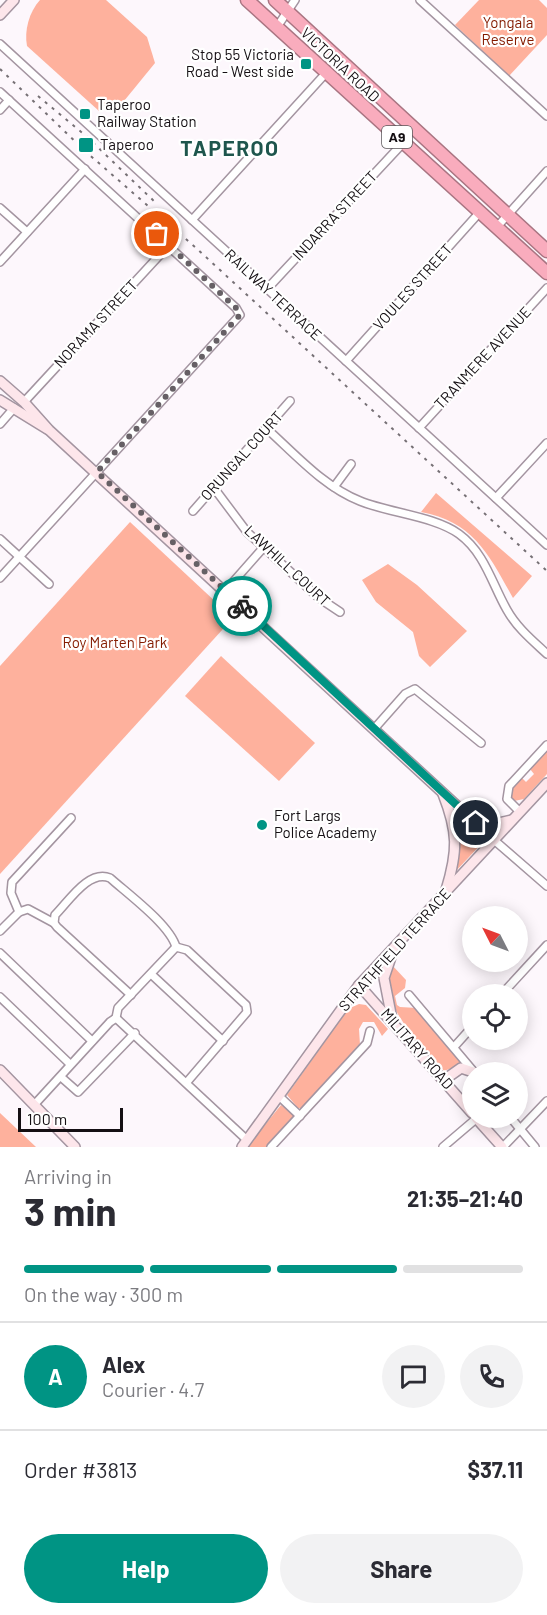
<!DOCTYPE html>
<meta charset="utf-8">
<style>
body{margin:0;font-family:Barlow,sans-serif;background:#f2f2f3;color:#2b2b33;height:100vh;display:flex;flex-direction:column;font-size:22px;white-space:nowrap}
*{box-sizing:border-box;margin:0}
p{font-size:20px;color:#7c7c81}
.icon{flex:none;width:33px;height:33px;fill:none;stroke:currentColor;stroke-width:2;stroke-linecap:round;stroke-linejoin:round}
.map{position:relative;height:1147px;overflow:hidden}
.sheet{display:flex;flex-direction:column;background:#fff;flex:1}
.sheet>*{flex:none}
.needle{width:39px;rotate:312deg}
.controls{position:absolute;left:462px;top:906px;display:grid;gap:12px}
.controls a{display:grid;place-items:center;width:66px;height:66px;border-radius:50%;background:#fff;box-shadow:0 3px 15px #0003;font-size:30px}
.scale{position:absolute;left:18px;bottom:15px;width:105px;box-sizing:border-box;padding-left:6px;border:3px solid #140f13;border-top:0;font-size:16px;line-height:21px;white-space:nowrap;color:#140f13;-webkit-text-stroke:4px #fff;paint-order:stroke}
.pin{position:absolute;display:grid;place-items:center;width:51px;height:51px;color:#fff;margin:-26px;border:3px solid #fff;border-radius:50%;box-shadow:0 2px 6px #0007}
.courier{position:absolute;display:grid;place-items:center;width:60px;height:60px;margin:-30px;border:4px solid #009484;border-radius:50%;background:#fff;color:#222;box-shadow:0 2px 8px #0007}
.overview em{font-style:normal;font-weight:700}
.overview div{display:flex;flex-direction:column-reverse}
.overview{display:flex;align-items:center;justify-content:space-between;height:102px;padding:0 24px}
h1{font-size:39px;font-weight:700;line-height:45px}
.bar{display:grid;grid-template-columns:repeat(4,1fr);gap:9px 6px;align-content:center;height:72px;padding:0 24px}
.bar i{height:8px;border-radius:4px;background:#e1e1e2}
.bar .on{background:#009484}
.bar p{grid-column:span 4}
.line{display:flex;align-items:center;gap:15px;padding:0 24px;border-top:2px solid #e1e1e2}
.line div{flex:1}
.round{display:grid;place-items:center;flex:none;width:63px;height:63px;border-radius:32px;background:#f2f2f3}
.cta{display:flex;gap:12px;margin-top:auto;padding:12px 24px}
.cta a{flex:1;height:69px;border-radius:36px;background:#009484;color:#fff;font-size:24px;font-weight:700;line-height:69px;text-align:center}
.cta a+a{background:#f2f2f3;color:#2b2b33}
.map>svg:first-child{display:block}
</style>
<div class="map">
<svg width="547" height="1147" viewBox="0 0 547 1147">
<rect width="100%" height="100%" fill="#fdf7fc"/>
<g fill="#feb19d">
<path d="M40,0h66l41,37 8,26 -31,38 -25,10 -72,-65c-3,-15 2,-34 13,-46z"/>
<polygon points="479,0 539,0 547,8 547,35 509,76 455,25"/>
<path d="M436,493l96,83 -19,22c-24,-43 -39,-76 -92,-86z"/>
<polygon points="130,522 233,618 0,874 0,666"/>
<polygon points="388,564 417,585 467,631 430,667 419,656 413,632 376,602 362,580"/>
<polygon points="221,656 315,743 279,781 185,696"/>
<polygon points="547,751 547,774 524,799 514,801 510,797 511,790 522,778 526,782 534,774 530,769"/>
<polygon points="450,808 484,841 456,871 460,839"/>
<path d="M391,964l15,16 -1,8 -10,8 2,9 3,2 17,1 46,56 -19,7c-24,-29 -68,-66 -53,-107z"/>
<polygon points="359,1004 366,1005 388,1029 382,1036 374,1022 363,1022 359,1029 360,1045 303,1108 298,1108 287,1095 348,1009"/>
<polygon points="281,1105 293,1114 293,1119 267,1147 247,1147"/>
<polygon points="0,1113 36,1147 0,1147"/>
</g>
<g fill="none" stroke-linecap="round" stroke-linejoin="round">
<g stroke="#a495a1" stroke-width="10">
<g id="street">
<polyline points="420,0 547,116"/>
<polyline points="277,27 295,0"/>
<polyline points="0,44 547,545"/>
<polyline points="0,92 236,308 240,315 0,578"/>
<polyline points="0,110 9,100"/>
<polyline points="0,208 27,232"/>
<polyline points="192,220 326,73"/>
<polyline points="496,228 547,171"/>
<polyline points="0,262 85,169"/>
<polyline points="267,289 403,143"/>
<polyline points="346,361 479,213"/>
<polyline points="24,402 169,245"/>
<polyline points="0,424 14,408"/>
<path d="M266,428c29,26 58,59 94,73 29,12 74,15 99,33 26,19 33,50 48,76 10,18 26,31 40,44"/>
<polyline points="419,428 547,288"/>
<polyline points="334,487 351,464"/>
<polyline points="214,488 247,532 319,598 340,612"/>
<polyline points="496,498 547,443"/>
<polyline points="193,511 290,401"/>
<polyline points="0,539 49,584"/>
<polyline points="226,590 264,547"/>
<polyline points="374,729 405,694 415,689 481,743"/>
<polyline points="520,812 507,799 509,786 547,745"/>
<polyline points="494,840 547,886"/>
<polyline points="19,912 11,893 12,882 71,818"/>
<polyline points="0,931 19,912 28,909 54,923"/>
<polyline points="0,953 92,1041"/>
<polyline points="151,974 223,1041"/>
<polyline points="502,994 547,945"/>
<path d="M131,995l-74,-68 -3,-4 1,-8c14,-14 34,-46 55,-37 18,16 60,47 66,69"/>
<polyline points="409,995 474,1072"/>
<polyline points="0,997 70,1064"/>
<polyline points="116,1018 118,1008 176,947 187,950 246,1005 247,1012 187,1082"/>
<polyline points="116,1018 247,1140"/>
<polyline points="454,1047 472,1027"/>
<polyline points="61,1077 78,1092 135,1033"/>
<polyline points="280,1097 300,1116"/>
<polyline points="34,1105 110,1022 116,1018"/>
<polyline points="511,1118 535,1147"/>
<polyline points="271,1147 367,1043 370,1031"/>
<polyline points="443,1147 477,1118"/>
<polyline points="503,1147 547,1101"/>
</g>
</g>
<g stroke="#a495a1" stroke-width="12">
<g id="secondary">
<polyline points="0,15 14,0"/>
<polyline points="0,381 24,402 49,430 494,840"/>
<polyline points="0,400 47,429"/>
<path d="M443,794c15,38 15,57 3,96"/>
<polyline points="476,823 490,825 512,820"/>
<polyline points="392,954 384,978 392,1019"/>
<polyline points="359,985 472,1113"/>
<polyline points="0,1070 75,1147"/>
<polyline points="444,1080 461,1068 473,1072"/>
<polyline points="476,1118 502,1147"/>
<polyline points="242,1147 359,985 547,783"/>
</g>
</g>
<g stroke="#a97582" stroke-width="15">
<g id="highway">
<polyline points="247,0 547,273"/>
<polyline points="275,0 547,251"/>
</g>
</g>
<use href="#street" stroke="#fff" stroke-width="7"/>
<use href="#secondary" stroke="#fde6eb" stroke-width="9"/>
<use href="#highway" stroke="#f9acbd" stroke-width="12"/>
<g stroke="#767075" stroke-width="2" stroke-dasharray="3 6" stroke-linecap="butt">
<polyline points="0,69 85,151 195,247 547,571"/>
<polyline points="38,96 86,136 156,203"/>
</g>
</g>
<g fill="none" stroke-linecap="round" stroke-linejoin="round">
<polyline stroke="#666065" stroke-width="6" stroke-dasharray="0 10.8" points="157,234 236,308 240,315 97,472 242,606"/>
<polyline stroke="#009484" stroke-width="8" points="242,606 476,823"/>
</g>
<g fill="#009484" stroke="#fff" stroke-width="2">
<rect x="300" y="58" width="12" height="12" rx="3"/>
<rect x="79" y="108" width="12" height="12" rx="3"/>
<rect x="78" y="137" width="16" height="16" rx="3"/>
<circle cx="262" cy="825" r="6"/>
</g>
<g text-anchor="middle" stroke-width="4.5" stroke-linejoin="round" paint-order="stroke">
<rect fill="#fff" stroke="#5a575a" stroke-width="1.5" x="382" y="126" width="30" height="22" rx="4.5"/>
<g font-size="14" font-weight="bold" fill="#140f13">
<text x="397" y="142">A9</text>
</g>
<g font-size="15" fill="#841b00" stroke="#fff">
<text x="508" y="28">Yongala<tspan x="508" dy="17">Reserve</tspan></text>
<text x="115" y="648">Roy Marten Park</text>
</g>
<g font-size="15" fill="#140f13" stroke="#fff" text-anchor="start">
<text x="294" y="60" text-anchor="end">Stop 55 Victoria<tspan x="294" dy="17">Road - West side</tspan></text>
<text x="97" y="110">Taperoo<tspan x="97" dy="17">Railway Station</tspan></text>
<text x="100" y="150">Taperoo</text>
<text x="274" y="821">Fort Largs<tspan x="274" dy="17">Police Academy</tspan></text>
</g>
<g font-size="15" fill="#140f13" stroke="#fff">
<text transform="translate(340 65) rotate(43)" y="5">VICTORIA ROAD</text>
<text transform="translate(335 216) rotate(-47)" y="5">INDARRA STREET</text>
<text transform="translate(413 287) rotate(-48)" y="5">VOULES STREET</text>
<text transform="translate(273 295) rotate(43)" y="5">RAILWAY TERRACE</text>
<text transform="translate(96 324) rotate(-47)" y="5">NORAMA STREET</text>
<text transform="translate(483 358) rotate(-47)" y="5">TRANMERE AVENUE</text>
<text transform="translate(242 456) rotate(-48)" y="5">ORUNGAL COURT</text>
<text transform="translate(287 566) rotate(43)" y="5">LAWHILL COURT</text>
<text transform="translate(395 950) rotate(-48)" y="5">STRATHFIELD TERRACE</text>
<text transform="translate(417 1049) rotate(49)" y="5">MILITARY ROAD</text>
</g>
<g font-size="21" font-weight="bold" letter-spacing="1.5" fill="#1e564d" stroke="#fff">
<text x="230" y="156">TAPEROO</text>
</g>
</g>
</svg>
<div class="controls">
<a><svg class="needle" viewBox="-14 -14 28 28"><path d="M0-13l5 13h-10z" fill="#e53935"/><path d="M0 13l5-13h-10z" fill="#7c7c81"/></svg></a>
<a><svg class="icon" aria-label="locate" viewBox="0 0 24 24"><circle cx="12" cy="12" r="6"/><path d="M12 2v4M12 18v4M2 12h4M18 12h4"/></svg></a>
<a><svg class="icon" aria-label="layers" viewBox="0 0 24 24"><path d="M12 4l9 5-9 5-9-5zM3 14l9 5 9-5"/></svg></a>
</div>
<div class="scale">100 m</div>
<div class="pin" style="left:157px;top:234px;background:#ea580c"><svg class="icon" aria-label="bag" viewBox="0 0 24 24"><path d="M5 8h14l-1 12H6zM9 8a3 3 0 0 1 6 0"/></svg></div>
<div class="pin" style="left:476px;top:823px;background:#1f2937"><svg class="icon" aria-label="home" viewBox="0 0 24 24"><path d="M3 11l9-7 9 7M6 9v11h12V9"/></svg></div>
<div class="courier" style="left:242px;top:606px"><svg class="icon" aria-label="bike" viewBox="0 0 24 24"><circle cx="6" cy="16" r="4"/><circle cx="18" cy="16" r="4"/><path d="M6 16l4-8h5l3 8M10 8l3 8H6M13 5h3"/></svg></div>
</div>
<section class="sheet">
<div class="overview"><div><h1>3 min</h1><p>Arriving in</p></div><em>21:35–21:40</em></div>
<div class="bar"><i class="on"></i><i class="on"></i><i class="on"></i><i></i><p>On the way · 300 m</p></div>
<div class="line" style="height:108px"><b class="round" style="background:#009484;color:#fff">A</b><div><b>Alex</b><p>Courier · 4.7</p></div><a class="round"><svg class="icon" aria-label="chat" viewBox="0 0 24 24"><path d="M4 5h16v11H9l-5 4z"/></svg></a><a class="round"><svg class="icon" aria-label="phone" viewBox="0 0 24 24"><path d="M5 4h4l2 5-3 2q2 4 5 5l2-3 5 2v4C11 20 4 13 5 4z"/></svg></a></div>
<div class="line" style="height:78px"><div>Order #3813</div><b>$37.11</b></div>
<div class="cta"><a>Help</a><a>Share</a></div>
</section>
